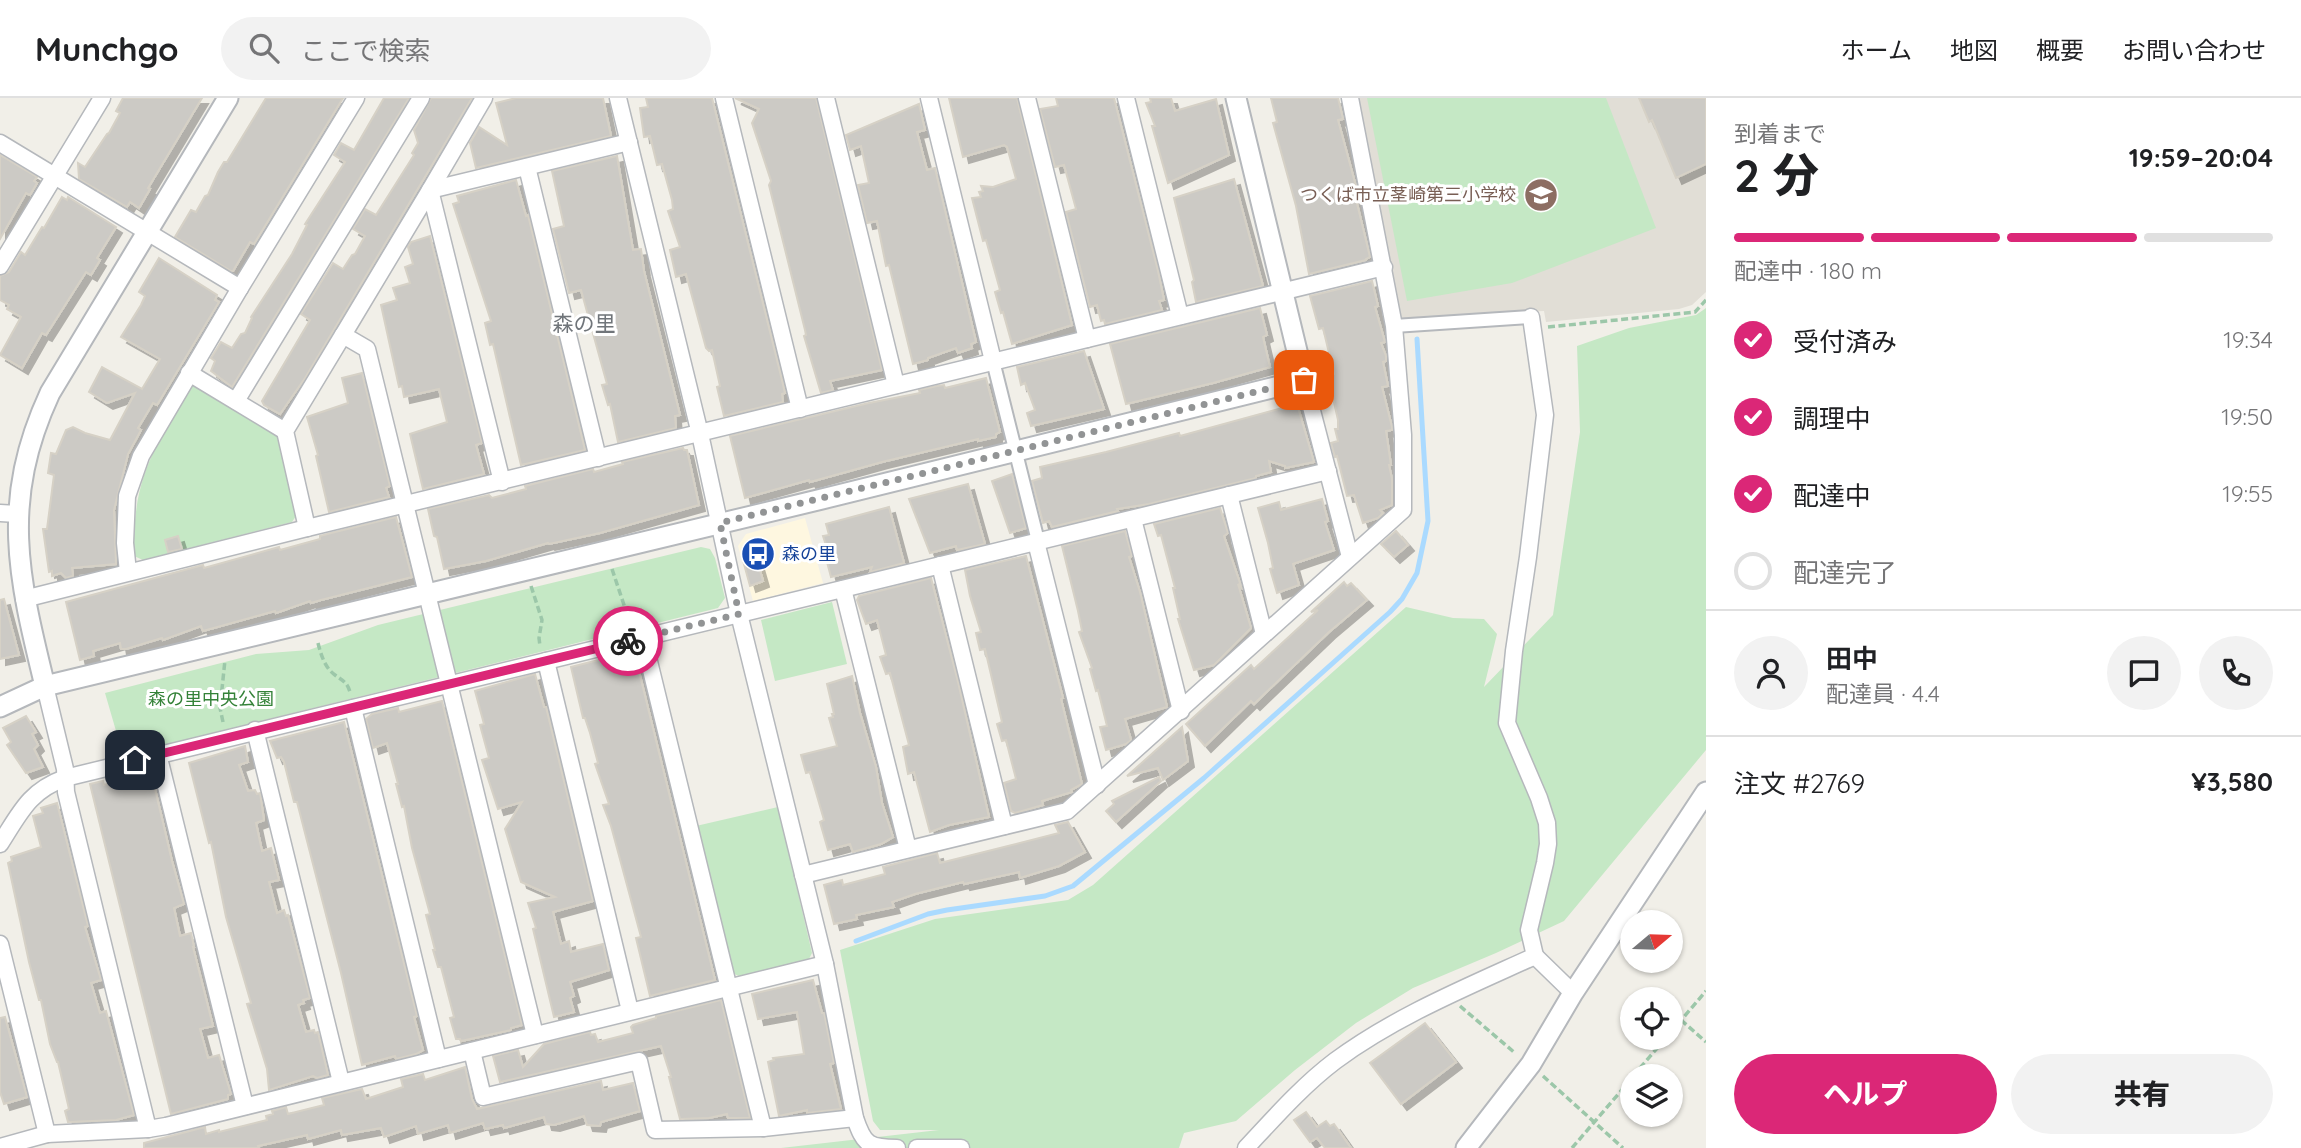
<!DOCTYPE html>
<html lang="ja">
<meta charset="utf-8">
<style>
body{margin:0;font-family:Quicksand,"Noto Sans JP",sans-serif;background:#f2f2f2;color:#202124;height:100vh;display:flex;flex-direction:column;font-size:26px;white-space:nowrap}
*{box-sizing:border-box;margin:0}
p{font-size:23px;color:#757577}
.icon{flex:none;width:38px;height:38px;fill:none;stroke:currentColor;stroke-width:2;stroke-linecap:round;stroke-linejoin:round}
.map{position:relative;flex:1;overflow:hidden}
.details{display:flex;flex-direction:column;background:#fff;width:595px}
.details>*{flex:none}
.needle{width:46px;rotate:71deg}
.controls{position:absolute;left:1620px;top:812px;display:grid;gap:14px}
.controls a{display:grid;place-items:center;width:63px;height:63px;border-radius:50%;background:#fff;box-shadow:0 2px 5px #0004;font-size:35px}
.pin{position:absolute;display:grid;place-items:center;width:60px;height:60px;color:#fff;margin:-30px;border-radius:14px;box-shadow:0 4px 10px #0006}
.courier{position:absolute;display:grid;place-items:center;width:70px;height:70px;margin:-35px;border:5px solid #db2777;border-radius:50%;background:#fff;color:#222;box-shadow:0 2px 9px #0007}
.headline em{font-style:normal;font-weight:800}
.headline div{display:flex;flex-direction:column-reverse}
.headline{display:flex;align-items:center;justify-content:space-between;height:119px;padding:0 28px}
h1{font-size:46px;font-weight:800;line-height:52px}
.bar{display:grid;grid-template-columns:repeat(4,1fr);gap:10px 7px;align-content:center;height:84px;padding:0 28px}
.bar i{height:9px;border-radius:5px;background:#e0e0e0}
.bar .selected{background:#db2777}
.bar p{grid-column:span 4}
.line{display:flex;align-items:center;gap:18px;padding:0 28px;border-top:2px solid #e0e0e0}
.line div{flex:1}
.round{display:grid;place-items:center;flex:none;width:74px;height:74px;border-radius:37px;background:#f2f2f2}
ol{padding:0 28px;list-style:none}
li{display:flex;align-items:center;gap:21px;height:77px}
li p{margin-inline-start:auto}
li .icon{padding:7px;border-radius:50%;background:#db2777;color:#fff;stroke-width:4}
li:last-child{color:#757577}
li i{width:38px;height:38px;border:4px solid #e0e0e0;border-radius:50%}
.cta{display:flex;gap:14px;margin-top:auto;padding:14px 28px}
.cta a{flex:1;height:80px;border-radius:42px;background:#db2777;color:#fff;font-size:28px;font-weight:800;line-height:80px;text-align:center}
.cta a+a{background:#f2f2f2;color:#202124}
header{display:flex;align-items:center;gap:42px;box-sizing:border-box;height:98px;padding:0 35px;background:#fff;border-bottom:2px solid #e0e0e0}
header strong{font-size:33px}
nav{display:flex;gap:38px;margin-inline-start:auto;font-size:24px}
.search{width:490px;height:63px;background:#f2f2f2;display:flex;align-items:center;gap:18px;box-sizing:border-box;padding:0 24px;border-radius:38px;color:#757577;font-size:26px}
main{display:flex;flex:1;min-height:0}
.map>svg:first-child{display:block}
</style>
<header>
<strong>Munchgo</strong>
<div class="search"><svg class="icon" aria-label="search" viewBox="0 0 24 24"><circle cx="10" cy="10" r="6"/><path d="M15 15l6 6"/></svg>ここで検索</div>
<nav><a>ホーム</a><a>地図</a><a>概要</a><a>お問い合わせ</a></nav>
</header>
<main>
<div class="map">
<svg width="1706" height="1050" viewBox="0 0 1706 1050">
<defs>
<filter id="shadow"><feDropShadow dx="6" dy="6" stdDeviation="0" flood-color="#0004"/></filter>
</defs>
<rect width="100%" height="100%" fill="#f1efe8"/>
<polygon fill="#fef7e0" points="805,420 823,485 753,503 738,448 746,436"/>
<polygon fill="#e1ded6" points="1358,0 1706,0 1706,194 1692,207 1679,211 1546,224 1544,213 1400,221"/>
<g fill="#c5e8c5">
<polygon points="1367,0 1606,0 1656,130 1512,185 1407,203"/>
<polygon points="1706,210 1706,652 1564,823 1496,855 1413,890 1356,925 1295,972 1236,1023 1184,1035 1179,1050 781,1050 939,1032 880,1032 873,1023 840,852 935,821 1068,802 1093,787 1406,509 1453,520 1484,521 1497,536 1484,589 1553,517 1580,334 1577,248 1629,230 1696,217"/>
<path d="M194,285l82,49 20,84 -4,6 -149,38 -9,-4c-2,-77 20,-110 60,-173z"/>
<polygon points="701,449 710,451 715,460 725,500 718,510 123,657 105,595 256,556 309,552 378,527"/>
<polygon points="832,504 847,566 775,583 761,522"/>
<polygon points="778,709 812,855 808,863 739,878 732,875 696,728"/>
</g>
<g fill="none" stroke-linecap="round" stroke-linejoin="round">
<polyline stroke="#aadaff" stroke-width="5" points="856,843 928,816 947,812 1045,798 1073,788 1204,680 1390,514 1402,501 1417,475 1428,423 1417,241"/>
</g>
<g fill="#cccac5" stroke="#d6d1c6" stroke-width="2" filter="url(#shadow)">
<polygon points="123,0 202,0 148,90 150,91 139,110 130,104 127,109 79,81 78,65 85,69 107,36 109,35 120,15 116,13"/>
<polygon points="266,0 343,0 254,146 250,144 233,173 231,173 175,139 191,112 196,114 205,98 208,97 218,74 224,64 227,64"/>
<polygon points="384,0 409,0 232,289 211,273 215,263 211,260 221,244 232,250 241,236 245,235 252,220 251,219 292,156 307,127 305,126 345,64 334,57 341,45 354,52"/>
<polygon points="431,0 472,0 305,280 280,316 264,307 262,303 310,222 301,216 333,165 343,171 352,157 355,156 365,138 353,131 365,111 376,117 414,57 412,55 418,45 414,32"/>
<polygon points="516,0 603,0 611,38 476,70 470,45 479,29 507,47 496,5"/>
<polygon points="646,0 712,0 779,270 785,295 782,296 783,304 724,318 717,289 720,288 712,252 709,253 706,250 686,176 676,179 670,152 680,149 668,113 673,111 672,102 662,66 657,67 650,38 644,39 640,10 648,9"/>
<polygon points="735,0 816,0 882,272 830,283 833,292 821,295 804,238 806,237 805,232 769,87 771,83 752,25 759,11"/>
<polygon points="949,0 1017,0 1072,227 1012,246 1003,214 1001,215 995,194 1000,192 986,142 983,143 972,100 981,99 979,94 983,93 981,88 993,89 1016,81 1007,49 1004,47 963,59"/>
<polygon points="1056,0 1114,0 1158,173 1164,202 1159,203 1162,212 1105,226 1104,222 1101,223 1097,207 1090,209 1066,114 1076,111 1064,67 1055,69 1040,11 1058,8"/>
<polygon points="1150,0 1171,0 1175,13 1216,1 1229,57 1168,85 1152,28 1155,28 1146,5 1151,4"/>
<polygon points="1271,0 1338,0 1343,21 1338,22 1357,92 1354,93 1370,159 1366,161 1366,162 1309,176 1296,108 1273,25 1277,24"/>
<polygon points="1639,0 1706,0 1706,66 1676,80 1652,22 1649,24"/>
<polygon points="919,6 925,32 917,34 927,72 935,70 976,244 971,246 972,250 958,255 956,250 928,260 928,262 913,266 889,167 886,168 877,123 867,125 858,87 869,85 861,48 850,52 846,37"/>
<polygon points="0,57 37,79 34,83 37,85 30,97 26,95 0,141"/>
<polygon points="617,58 633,152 641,151 644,173 680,317 675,318 676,330 618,344 610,306 608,307 602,287 607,286 581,192 569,195 553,131 564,128 552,73"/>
<polygon points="1234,81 1263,188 1196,204 1192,184 1194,182 1174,100"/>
<polygon points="516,82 526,118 528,117 585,352 521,367 493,246 490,247 485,225 491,223 453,106 459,104 457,98"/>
<polygon points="62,99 67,102 68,99 116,129 97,160 100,162 91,177 86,174 46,237 42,235 22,270 0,257 21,219 7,211 9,207 0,202 0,178 9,174 21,154 25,157 42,129 44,130"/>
<polygon points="430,138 482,345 476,347 484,376 423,391 410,336 447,324 439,291 404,299 402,288 399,289 381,207 397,202 393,190 410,185 405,169 413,166 408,149 411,144"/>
<polygon points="159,160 217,197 215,202 219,204 157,307 153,305 138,330 141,332 128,356 114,412 116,466 72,470 73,478 66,480 61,475 52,478 52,473 49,474 43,431 47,431 54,377 48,375 51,355 56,356 66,332 73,329 85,335 110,342 135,295 107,305 89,294 102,269 142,291 160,261 121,239 141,207 145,198 139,194"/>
<polygon points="1372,183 1378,208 1375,209 1385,244 1381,245 1386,258 1386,263 1383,264 1388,288 1382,289 1392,329 1392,332 1386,333 1391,367 1389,367 1392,381 1392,407 1380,412 1383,415 1378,420 1363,425 1354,397 1347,398 1337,358 1335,359 1331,345 1338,343 1335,331 1338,331 1338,322 1328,278 1334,276 1323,230 1319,231 1310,198"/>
<polygon points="1260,210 1267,237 1263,239 1270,269 1213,285 1126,306 1110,246"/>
<polygon points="1084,253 1104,311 1031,328 1027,315 1035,312 1025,285 1021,287 1017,269"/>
<polygon points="362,275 390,388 386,390 389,399 329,414 316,358 318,357 307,319 348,305 342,280"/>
<polygon points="986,280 1000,334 996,336 996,339 978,343 978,341 882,364 810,384 809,382 745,400 730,338 869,305 920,295 919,292 937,288 944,287 945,290"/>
<polygon points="1297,306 1314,364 1285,370 1285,368 1269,363 1271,374 1256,378 1256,380 1149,406 1117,411 1118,413 1052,429 1049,423 1043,425 1032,383 1042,380 1040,369 1106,354 1179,335 1180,338"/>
<polygon points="683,350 684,352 687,352 699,407 600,435 549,446 548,445 486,463 444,471 437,439 434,438 428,411 489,397 492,400 526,391 525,388 593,371 594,374 623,366 622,364"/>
<polygon points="1012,376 1026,430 1010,435 992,383"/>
<polygon points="968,386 985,446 957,452 956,448 930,455 909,401"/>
<polygon points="1322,401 1328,423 1325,424 1334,452 1293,466 1299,487 1277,495 1270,471 1273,470 1268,445 1258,410 1279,404 1281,412"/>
<polygon points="889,409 904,465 870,474 872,469 831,479 827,464 831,462 823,438 829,437 826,426"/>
<polygon points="1220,410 1228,435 1224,438 1240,485 1241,489 1238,486 1251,530 1214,567 1194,572 1178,521 1180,521 1173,490 1175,490 1161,437 1158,438 1154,426"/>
<polygon points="396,419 412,479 321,502 311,505 310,503 276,515 275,513 203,533 201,528 163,542 162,540 126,551 121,551 120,545 93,553 94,558 80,562 66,504 203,467 204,470 279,449 280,452 320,441 320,438 331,435"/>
<polygon points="1125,433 1132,458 1129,459 1140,494 1167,609 1125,621 1131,642 1126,646 1106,652 1100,629 1107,628 1098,592 1096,593 1090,571 1092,570 1079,534 1082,533 1078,513 1062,448"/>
<polygon points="1396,433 1408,447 1394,459 1381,446"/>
<polygon points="178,438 182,451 168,454 165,442"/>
<polygon points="755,455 763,483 750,488 742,459"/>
<polygon points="1026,458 1063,600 1061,601 1082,686 1071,692 1072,694 1042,703 1043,707 1015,715 1011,713 1004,685 1016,681 1006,642 1002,643 997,626 1002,624 985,551 980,552 976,535 981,534 970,498 965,472"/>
<polygon points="931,480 958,584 989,719 949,727 930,734 914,674 908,676 903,649 909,647 890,575 886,576 880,559 886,557 877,522 866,526 857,502 859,498"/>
<polygon points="1344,484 1347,488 1351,485 1367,502 1329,534 1254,606 1251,603 1205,648 1186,626 1251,567 1254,571 1318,512 1311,514"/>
<polygon points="4,501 19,557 0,561 0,502"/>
<polygon points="634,553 715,882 650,898 636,840 641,839 611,728 603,707 609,706 595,666 598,665 590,635 585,620 583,620 571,569"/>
<polygon points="535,576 544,609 546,609 593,803 553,814 561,846 569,843 571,854 603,846 609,872 570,884 574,898 570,900 574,914 554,919 533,831 536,830 528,805 555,799 521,784 505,731 522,704 498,711 482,662 489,660 480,627 484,626 475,593"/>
<polygon points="852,578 860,615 876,669 882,705 893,739 881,746 853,754 850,746 828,752 820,724 824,722 810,674 806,675 801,657 837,648 829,620 833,619 832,616 834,616 827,586"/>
<polygon points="442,603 522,927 511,930 511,932 461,943 460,941 456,941 450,920 454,919 441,869 438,869 433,852 435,852 426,817 430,816 412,750 404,708 402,709 396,686 398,686 387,645 373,650 366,621 372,616 398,610 399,614"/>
<polygon points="26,618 36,634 32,636 38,647 34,651 43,669 26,675 7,647 11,644 3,630"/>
<polygon points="344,624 417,918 414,919 423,952 416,956 396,961 395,958 362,967 341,875 297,704 294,704 284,664 281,659 277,660 270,643"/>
<polygon points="1182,629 1188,663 1163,682 1158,670 1127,678"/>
<polygon points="245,648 248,664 239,667 248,693 255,692 257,696 260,695 264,722 256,725 262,753 271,750 279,782 269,784 277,815 284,812 286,818 288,817 310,900 303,902 304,905 298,907 306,934 314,932 315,935 318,934 328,977 317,980 313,978 269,992 267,971 247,906 251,905 226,819 211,744 209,745 189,665"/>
<polygon points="144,674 146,680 152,678 172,763 184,806 174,810 180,838 191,835 194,849 193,849 213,928 200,931 208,960 219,957 231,996 228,997 228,1001 171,1016 90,686 103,683 104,687"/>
<polygon points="1159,679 1161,683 1116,724 1106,713 1114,706 1112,703"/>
<polygon points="57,705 88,828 85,829 101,882 91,885 100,915 106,913 134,1017 116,1022 68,1024 65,1013 69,1011 58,964 57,964 50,946 41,902 39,902 29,864 8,765 12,763 11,759 41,749 33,718 43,715 41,710"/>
<polygon points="1068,724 1085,754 1059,768 1020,780 1019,774 964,786 963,784 915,796 892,804 894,809 856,817 857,821 834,826 824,787 842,782 843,787 885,776 883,769 937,755 940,765 1008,748 1059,735 1055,727"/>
<polygon points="813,882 822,915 824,915 834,965 830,966 841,1011 807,1015 807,1012 779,1018 768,964 774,962 773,960 804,956 797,914 758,921 752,896"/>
<polygon points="721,902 750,1020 728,1020 727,1016 709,1020 680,1021 669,979 671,979 661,948 500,984 493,958 518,952 523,969 544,946 590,934 591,937 595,936 598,944 633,935 631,929 633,927 656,920 656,918"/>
<polygon points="5,919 27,999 4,1006 0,994 0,920"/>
<polygon points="1425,925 1456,964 1401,1006 1370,965"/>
<polygon points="465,969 472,1001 477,1011 601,983 603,992 633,985 640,1013 601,1024 600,1028 587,1027 584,1018 554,1027 546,1026 544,1019 504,1030 503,1027 485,1031 483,1025 450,1035 448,1027 418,1036 416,1028 384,1039 381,1030 342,1037 341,1032 308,1041 307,1037 258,1048 259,1050 144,1050 144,1045 205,1029 206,1036 219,1032 219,1034 267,1022 266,1018 273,1016 272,1013 286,1009 288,1016 324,1007 322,1000 362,991 366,1001 403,989 401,981 423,976 425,982"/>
<polygon points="1306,1014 1317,1029 1326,1023 1330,1028 1334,1026 1351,1050 1325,1050 1317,1040 1310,1044 1294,1022"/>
</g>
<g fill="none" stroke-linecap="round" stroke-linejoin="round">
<g stroke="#b5b8bc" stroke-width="16">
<g id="pedestrian">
<polyline points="1394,228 1531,219"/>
<polyline points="993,263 1038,443"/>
</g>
</g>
<g stroke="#b5b8bc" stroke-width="19">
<g id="minor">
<polyline points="484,0 430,92 502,384"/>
<path d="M618,0l82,336 39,180 86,350 30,154c9,27 14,30 42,30"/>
<polyline points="724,0 800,311"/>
<polyline points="826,0 896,287"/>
<polyline points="929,0 993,263"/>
<polyline points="1027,0 1087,241"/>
<polyline points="1126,0 1180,218"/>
<polyline points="0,45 240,190"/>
<polyline points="527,69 598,360"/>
<polyline points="0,168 102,0"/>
<polyline points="1531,219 1545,317 1528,459 1514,553 1507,625 1539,700 1547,725 1548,746 1545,765 1529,832 1535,858"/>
<polyline points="189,275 285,333"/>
<polyline points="1304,282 1350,459"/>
<polyline points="236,303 421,0"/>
<polyline points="1229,397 1264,536"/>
<polyline points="0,415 17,416"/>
<polyline points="1133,421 1181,613"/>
<polyline points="307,430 285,333 343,237"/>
<polyline points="1036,444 1097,687"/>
<polyline points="940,467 1004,728"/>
<polyline points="128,474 125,445 127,398 141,358 240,190 356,0"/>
<polyline points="843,491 908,751"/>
<polyline points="24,501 307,430 1384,169"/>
<polyline points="643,539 763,1030"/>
<polyline points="546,563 630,913"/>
<polyline points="45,588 65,671 66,694 148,1031"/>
<polyline points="353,610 438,961"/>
<polyline points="255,632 341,984"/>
<polyline points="158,656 245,1008"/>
<path d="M0,746c20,-31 29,-53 65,-66l1263,-307"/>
<polyline points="803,777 1067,713 1403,412 1403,337 1394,228 1350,0"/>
<polyline points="0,846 47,1036"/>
<polyline points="535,937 367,251 343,237 430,92 629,44"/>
<polyline points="472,953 483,999 639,963 655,1032 763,1030 855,1020"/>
<polyline points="0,1049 47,1036 148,1031 166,1028 825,866"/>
<polyline points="917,1050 961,1050"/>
<path d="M1246,1050c28,-30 56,-62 89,-87 61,-45 132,-74 200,-105l38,37"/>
</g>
</g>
<g stroke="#b5b8bc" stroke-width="23">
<g id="tertiary">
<path d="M45,588c-27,-110 -45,-185 5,-293l178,-295"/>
<polyline points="0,609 45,588 822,401 1304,282 1236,0"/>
<polyline points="1466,1050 1531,966 1573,895 1706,694"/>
</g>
</g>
<g stroke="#9cc7a9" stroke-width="3.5" stroke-dasharray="7 3.5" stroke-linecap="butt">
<polyline points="1548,229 1695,214 1706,202"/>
<polyline points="612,471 625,510 634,525"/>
<polyline points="531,488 542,522 539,540 540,548"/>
<path d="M318,545c3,12 7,25 17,32 8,6 12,7 15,17"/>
<polyline points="223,624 220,610 225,562"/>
<polyline points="1460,908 1515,955"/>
<polyline points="1681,922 1706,944"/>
<polyline points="1671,934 1706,893"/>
<polyline points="1543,978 1623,1050"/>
<polyline points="1633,978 1666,940"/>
<polyline points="1572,1050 1633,979"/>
</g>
<use href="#pedestrian" stroke="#fff" stroke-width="12"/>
<use href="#minor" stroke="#fff" stroke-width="16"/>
<use href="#tertiary" stroke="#fff" stroke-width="19"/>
</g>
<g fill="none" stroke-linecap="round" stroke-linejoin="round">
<polyline stroke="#929495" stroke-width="7" stroke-dasharray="0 12.6" points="628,543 739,516 720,425 1304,282"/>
<polyline stroke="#db2777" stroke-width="9" points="135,662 628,543"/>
</g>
<defs>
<g id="school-disc" transform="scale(1.75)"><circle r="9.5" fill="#8d6e63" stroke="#fff"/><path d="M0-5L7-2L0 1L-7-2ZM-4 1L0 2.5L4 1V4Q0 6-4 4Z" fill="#fff"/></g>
<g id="bus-disc" transform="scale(1.75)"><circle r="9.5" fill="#1a4fb4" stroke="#fff"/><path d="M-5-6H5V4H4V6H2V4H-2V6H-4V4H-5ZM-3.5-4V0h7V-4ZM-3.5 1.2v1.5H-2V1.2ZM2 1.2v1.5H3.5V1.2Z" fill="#fff"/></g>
</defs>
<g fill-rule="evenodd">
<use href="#school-disc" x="1541" y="97"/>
<use href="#bus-disc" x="758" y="456"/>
</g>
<g text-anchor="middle" stroke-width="6" stroke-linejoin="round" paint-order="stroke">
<g font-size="18" fill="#785e54" stroke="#fff" text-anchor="end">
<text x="1516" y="103">つくば市立茎崎第三小学校</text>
</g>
<g font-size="18" fill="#164399" stroke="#fff" text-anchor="start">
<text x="782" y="462">森の里</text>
</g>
<g font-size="18" fill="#348238" stroke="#fff">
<text x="211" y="607">森の里中央公園</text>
</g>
<g font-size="21" fill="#70757a" stroke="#fff">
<text x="584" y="233">森の里</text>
</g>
</g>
</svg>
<div class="controls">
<a><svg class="needle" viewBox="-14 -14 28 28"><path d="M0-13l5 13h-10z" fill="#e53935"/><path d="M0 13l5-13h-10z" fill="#757577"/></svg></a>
<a><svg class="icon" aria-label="locate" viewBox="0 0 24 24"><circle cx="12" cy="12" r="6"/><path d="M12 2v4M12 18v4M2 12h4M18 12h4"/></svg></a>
<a><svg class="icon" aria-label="layers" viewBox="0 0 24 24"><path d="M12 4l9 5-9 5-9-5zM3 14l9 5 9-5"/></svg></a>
</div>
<div class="pin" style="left:1304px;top:282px;background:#ea580c"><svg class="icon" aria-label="bag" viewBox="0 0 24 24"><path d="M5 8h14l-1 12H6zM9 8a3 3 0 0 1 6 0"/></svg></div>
<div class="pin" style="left:135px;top:662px;background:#1f2937"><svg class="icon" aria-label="home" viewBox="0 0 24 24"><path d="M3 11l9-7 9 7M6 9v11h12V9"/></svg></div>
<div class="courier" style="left:628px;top:543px"><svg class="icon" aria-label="bike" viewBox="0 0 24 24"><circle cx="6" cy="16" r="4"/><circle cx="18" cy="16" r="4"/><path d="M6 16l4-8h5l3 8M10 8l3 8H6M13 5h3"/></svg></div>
</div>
<section class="details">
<div class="headline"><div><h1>2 分</h1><p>到着まで</p></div><em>19:59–20:04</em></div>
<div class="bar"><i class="selected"></i><i class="selected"></i><i class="selected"></i><i></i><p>配達中 · 180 m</p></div>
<ol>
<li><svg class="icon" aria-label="check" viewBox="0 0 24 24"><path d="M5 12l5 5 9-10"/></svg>受付済み<p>19:34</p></li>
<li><svg class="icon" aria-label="check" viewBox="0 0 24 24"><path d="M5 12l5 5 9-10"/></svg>調理中<p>19:50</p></li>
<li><svg class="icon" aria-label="check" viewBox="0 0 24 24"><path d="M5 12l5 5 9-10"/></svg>配達中<p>19:55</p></li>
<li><i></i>配達完了</li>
</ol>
<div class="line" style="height:126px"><a class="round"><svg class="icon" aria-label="person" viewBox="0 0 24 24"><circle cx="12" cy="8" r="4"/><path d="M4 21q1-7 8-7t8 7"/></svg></a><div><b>田中</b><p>配達員 · 4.4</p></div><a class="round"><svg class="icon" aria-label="chat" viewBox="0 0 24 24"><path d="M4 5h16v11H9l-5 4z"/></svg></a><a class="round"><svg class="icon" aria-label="phone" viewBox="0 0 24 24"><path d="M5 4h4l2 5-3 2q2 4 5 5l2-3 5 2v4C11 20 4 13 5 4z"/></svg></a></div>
<div class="line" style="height:91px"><div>注文 #2769</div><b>¥3,580</b></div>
<div class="cta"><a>ヘルプ</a><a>共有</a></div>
</section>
</main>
